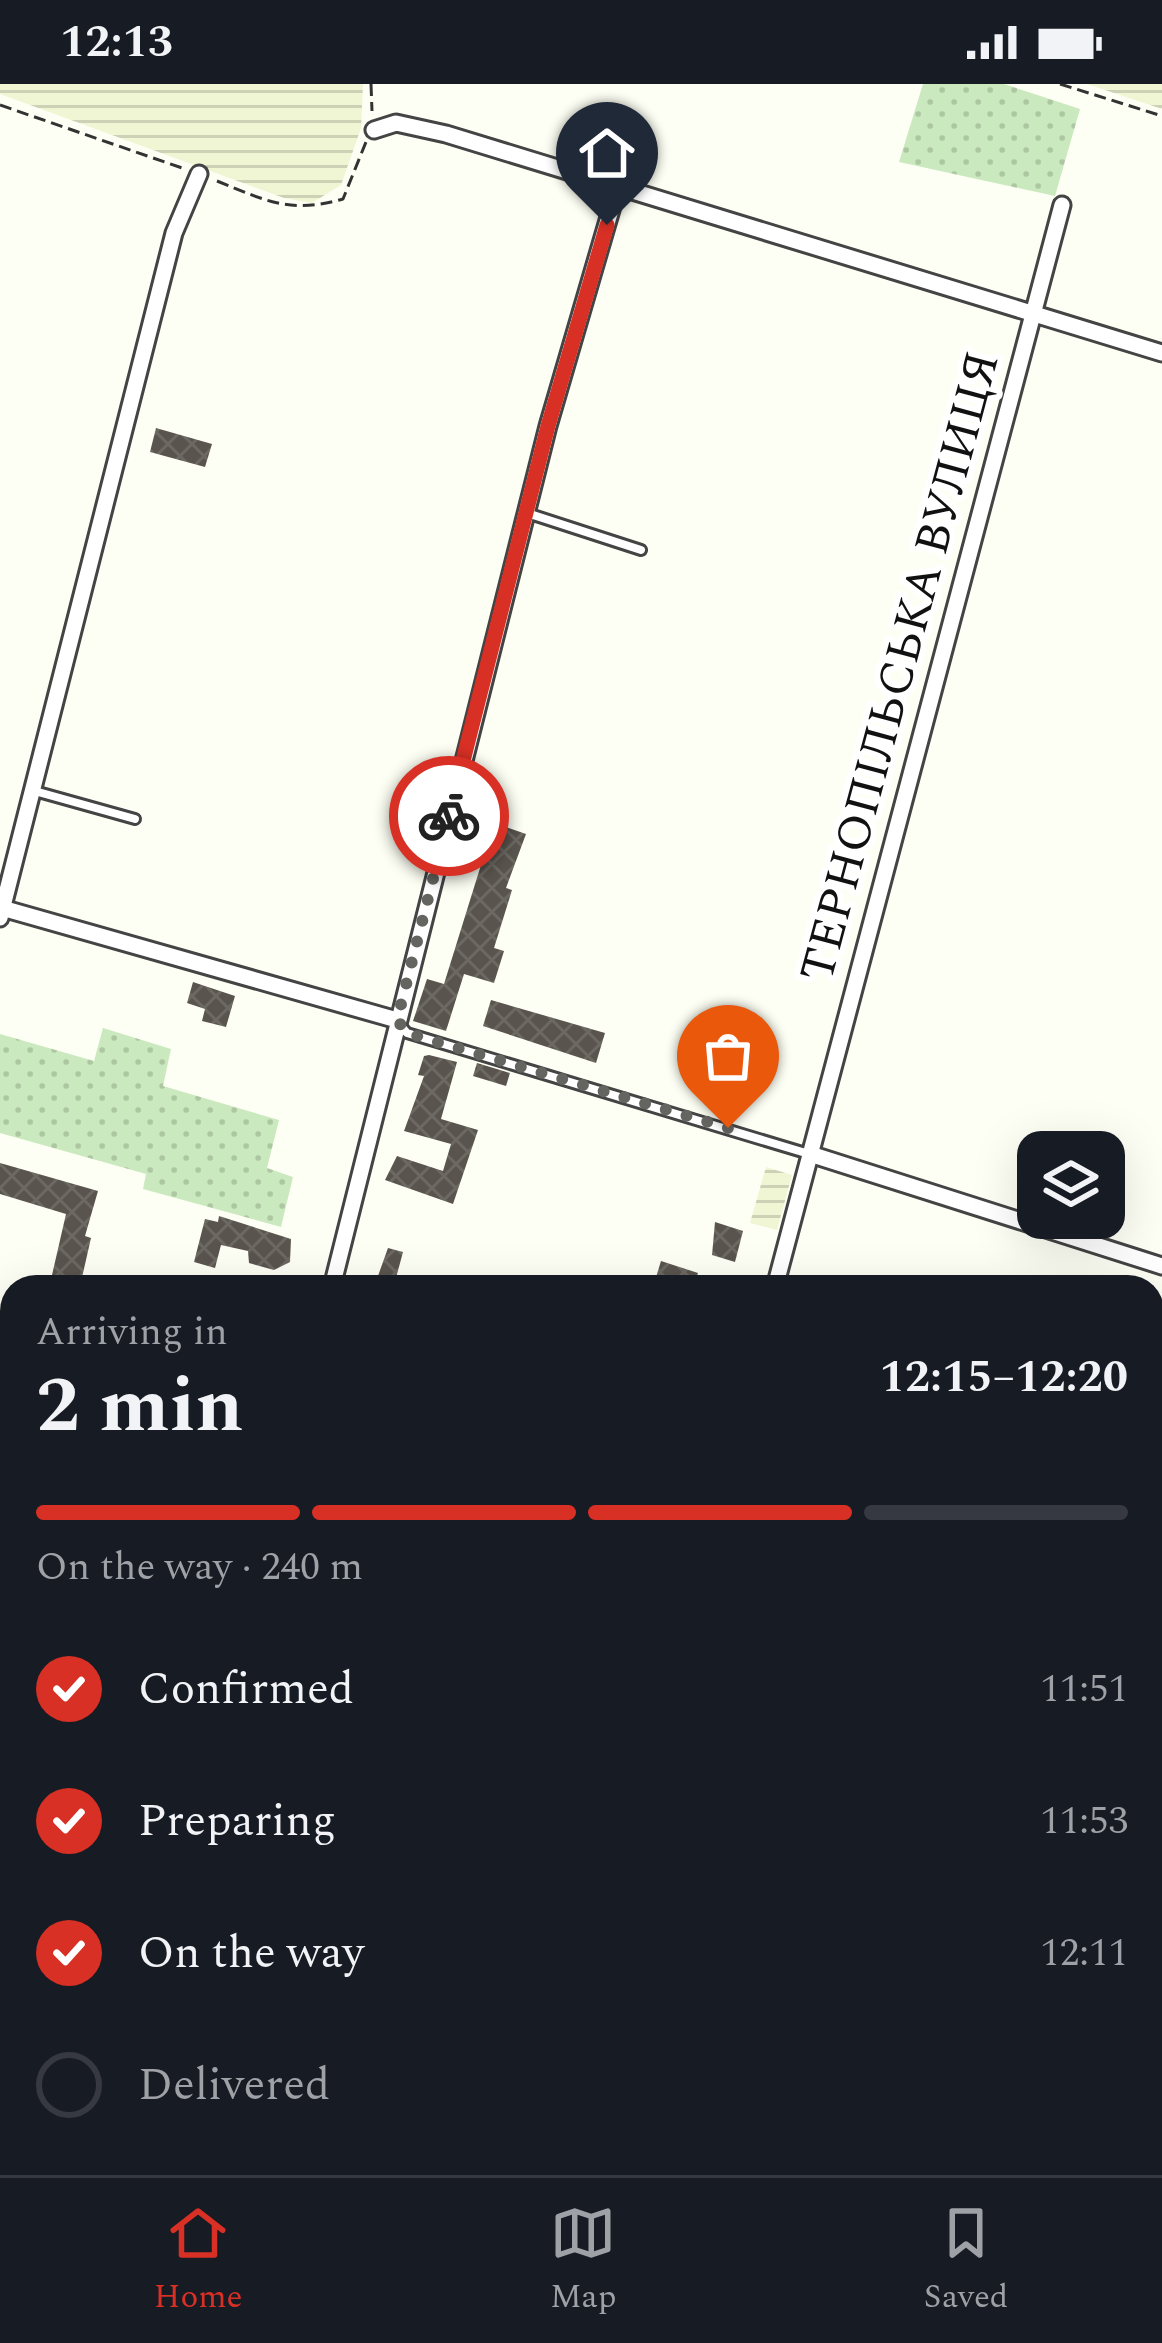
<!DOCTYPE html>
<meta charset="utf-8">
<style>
body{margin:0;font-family:Spectral,serif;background:#20242c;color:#f1f3f6;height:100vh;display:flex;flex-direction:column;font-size:45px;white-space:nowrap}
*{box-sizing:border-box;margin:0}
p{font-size:39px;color:#9ea1a6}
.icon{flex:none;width:66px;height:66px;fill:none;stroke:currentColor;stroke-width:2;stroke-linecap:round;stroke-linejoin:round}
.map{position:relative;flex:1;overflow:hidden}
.sheet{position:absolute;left:0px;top:1191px;width:1164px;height:900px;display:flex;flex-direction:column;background:#171b24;border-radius:36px 36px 0 0;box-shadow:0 12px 48px #0002}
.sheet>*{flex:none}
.controls{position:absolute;left:1017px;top:1047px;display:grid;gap:24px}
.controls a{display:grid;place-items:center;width:108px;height:108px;border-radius:24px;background:#171b24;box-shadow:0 12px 48px #0002;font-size:60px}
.pin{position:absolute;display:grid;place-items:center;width:102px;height:102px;color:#fff;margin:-123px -51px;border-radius:50% 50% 50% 0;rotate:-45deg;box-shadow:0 0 12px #0007}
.pin .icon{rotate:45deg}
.courier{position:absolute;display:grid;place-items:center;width:120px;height:120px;margin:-60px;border:9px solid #d93025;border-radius:50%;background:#fff;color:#222;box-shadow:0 3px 15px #0007}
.summary em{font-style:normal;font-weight:700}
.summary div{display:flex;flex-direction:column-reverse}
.summary{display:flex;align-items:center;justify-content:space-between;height:204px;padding:0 36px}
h1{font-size:78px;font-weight:700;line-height:90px}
.bar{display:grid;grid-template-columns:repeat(4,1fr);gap:18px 12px;align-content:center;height:144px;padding:0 36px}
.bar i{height:15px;border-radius:9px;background:#363941}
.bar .current{background:#d93025}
.bar p{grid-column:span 4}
ol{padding:0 36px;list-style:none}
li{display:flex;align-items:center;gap:36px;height:132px}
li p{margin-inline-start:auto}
li .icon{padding:12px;border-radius:50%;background:#d93025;color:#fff;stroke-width:4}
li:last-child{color:#9ea1a6}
li i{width:66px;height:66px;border:6px solid #363941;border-radius:50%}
.status{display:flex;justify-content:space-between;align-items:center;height:84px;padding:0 60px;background:#171b24;direction:ltr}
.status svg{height:33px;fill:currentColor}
.tabs{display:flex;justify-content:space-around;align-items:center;height:168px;border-top:3px solid #363941;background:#171b24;font-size:33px;color:#9ea1a6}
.tabs a{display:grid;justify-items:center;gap:6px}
.tabs .current{color:#d93025}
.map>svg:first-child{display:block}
</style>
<div class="status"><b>12:13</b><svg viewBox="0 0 49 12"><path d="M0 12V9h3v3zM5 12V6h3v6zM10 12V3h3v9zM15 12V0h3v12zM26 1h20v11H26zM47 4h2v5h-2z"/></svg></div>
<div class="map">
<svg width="1162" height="2091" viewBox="0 0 1162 2091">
<defs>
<pattern id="industrial-grid" width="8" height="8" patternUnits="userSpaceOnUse" patternTransform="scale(3)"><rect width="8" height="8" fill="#eee6ed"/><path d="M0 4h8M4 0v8" fill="none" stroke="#cbc4ca"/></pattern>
<pattern id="farmland-rules" width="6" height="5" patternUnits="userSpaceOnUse" patternTransform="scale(3)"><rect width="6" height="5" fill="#f0f5d4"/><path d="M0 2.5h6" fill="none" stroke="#cdd1b5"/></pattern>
<pattern id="grass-tufts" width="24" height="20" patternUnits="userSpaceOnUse" patternTransform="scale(3)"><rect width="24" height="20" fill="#cbe9be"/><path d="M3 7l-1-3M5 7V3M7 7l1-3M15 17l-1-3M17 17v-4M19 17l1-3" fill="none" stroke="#adc7a2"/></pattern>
<pattern id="forest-crowns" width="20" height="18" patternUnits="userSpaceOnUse" patternTransform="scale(3)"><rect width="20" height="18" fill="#abda9d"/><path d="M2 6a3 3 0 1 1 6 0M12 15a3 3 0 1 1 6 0" fill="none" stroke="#92ba86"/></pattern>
<pattern id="garden-dots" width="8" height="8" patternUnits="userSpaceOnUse" patternTransform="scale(3)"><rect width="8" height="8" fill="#cbe9be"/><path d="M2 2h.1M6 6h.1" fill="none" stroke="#adc7a2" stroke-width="1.8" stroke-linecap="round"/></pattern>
<pattern id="building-cross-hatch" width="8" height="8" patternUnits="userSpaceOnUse" patternTransform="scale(3)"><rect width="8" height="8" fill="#59544d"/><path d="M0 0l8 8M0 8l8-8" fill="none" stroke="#6c6862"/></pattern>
</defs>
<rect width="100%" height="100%" fill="#fefff4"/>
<polygon fill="url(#industrial-grid)" points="441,2079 603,2079 599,2091 437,2091"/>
<g fill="url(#farmland-rules)">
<polygon points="0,0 363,0 361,44 341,101 312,119 284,114 0,10"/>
<polygon points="1087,0 1162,0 1162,25"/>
<polygon points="766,1083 792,1091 777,1146 750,1139"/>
</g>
<g fill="url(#grass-tufts)">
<polygon points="0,1618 12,1622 12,1971 0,1967"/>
<polygon points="321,2079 441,2079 437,2091 361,2091"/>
</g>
<g fill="url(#forest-crowns)">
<polygon points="12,1405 12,1472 0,1470 0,1408"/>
<polygon points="0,1559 12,1563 12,1628 0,1624"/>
</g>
<g fill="url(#garden-dots)">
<polygon points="923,0 1004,0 1080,25 1055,112 899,78"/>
<polygon points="103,944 171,965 163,1002 279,1036 267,1084 293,1093 281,1143 143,1105 146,1090 0,1049 0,950 94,977"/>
<polygon points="1162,1423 1162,1713 1152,1710 1152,1461"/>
<polygon points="0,1967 12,1971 12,2079 321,2079 361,2091 0,2091"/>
<polygon points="1152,1996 1162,2001 1162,2091 999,2091 991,2079 1152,2079"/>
<polygon points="603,2079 843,2079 851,2091 599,2091"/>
</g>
<g fill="url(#building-cross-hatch)">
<polygon points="156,344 212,360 205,383 150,368"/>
<polygon points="494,739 526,750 506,804 512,806 494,864 504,867 494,899 464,890 446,947 413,937 427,895 444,900"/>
<polygon points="193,898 235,912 226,943 202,937 205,925 187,919"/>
<polygon points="491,916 605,949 596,979 483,942"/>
<polygon points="429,971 457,978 441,1035 478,1046 453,1120 385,1096 397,1072 443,1087 451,1060 404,1047 424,992 418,991 424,972"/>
<polygon points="477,979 510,989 506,1002 473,992"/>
<polygon points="0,1079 98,1107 85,1152 91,1154 81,1198 52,1191 66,1130 0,1110"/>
<polygon points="219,1132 291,1155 290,1178 274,1186 249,1179 248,1167 221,1161 215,1184 194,1178 205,1135 218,1138"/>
<polygon points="715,1138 743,1147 735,1178 712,1171"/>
<polygon points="388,1164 403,1168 396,1194 415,1203 374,1203"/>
<polygon points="661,1177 698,1189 693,1203 653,1203"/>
</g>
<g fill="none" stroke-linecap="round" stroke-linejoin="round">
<g stroke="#444" stroke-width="14">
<g id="service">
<polyline points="527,429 641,466"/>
<polyline points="31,706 135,735"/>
<polyline points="401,942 407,949 809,1070"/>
<polyline points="913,2079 921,2091"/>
<polyline points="956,2079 963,2091"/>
</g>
</g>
<g stroke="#444" stroke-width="21">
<g id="minor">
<polyline points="374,46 396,39 446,50 1162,269"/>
<polyline points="2,824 397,936"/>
<polyline points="0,834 174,149 199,90"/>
<polyline points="810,1070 1162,1182"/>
<polyline points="332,1203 548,342 618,102"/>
<polyline points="775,1203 1062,121"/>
</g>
</g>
<g stroke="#222" stroke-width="30">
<g id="trunk">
<polyline points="0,1522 12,1526"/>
<polyline points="1152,1900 1162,1903"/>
</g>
</g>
<g stroke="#333" stroke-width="3" stroke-dasharray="12 6" stroke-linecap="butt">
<polyline points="371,0 372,27"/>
<polyline points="1060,0 1162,32"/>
<polyline points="0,21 185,85"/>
<path d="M217,97c50,20 72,33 126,18l23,-57"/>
<polyline points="1152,1433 1162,1397"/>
<polyline points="0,1488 12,1492"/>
<polyline points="1152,1869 1162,1872"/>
<polyline points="0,1956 12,1960"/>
<polyline points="341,2079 382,2091"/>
<polyline points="299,2091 314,2079"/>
</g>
<use href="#service" stroke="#fff" stroke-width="8"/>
<use href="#minor" stroke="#fff" stroke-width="15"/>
<use href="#trunk" stroke="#f2da68" stroke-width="24"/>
</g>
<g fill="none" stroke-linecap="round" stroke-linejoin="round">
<polyline stroke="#646460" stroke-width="12" stroke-dasharray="0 21.6" points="449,732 397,936 407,949 728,1044"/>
<polyline stroke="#d93025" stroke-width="15" points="449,732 548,342 607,141"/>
</g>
<g text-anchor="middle" stroke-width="12" stroke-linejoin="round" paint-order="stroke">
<g font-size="48" fill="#111" stroke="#fff">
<text transform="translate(898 582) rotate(-75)" y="17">ТЕРНОПІЛЬСЬКА ВУЛИЦЯ</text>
</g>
</g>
</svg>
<div class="controls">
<a><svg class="icon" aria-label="layers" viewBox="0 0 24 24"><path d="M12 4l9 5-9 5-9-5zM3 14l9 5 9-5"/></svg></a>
</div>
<div class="pin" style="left:728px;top:1044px;background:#ea580c"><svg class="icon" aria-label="bag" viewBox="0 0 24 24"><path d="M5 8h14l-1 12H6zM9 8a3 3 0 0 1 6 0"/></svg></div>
<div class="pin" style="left:607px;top:141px;background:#1f2937"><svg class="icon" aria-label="home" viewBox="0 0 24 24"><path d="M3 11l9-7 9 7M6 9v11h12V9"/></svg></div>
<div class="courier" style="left:449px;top:732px"><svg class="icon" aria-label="bike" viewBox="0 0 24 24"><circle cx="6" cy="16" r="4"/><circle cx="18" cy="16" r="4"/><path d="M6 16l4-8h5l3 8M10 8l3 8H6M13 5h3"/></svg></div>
<section class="sheet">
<div class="summary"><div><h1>2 min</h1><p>Arriving in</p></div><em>12:15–12:20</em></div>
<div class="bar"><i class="current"></i><i class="current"></i><i class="current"></i><i></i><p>On the way · 240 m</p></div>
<ol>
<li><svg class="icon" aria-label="check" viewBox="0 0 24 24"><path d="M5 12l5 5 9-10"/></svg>Confirmed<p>11:51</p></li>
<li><svg class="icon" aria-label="check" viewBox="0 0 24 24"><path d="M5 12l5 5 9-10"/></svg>Preparing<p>11:53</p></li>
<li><svg class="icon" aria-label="check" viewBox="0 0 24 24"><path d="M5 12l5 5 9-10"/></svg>On the way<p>12:11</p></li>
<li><i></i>Delivered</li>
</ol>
</section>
</div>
<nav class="tabs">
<a class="current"><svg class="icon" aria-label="home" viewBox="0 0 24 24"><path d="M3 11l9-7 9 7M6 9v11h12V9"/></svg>Home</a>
<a><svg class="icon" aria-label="map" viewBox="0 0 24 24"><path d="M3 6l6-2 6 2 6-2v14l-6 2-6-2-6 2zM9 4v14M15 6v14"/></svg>Map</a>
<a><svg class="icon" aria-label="saved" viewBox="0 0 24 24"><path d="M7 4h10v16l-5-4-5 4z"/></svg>Saved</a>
</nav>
